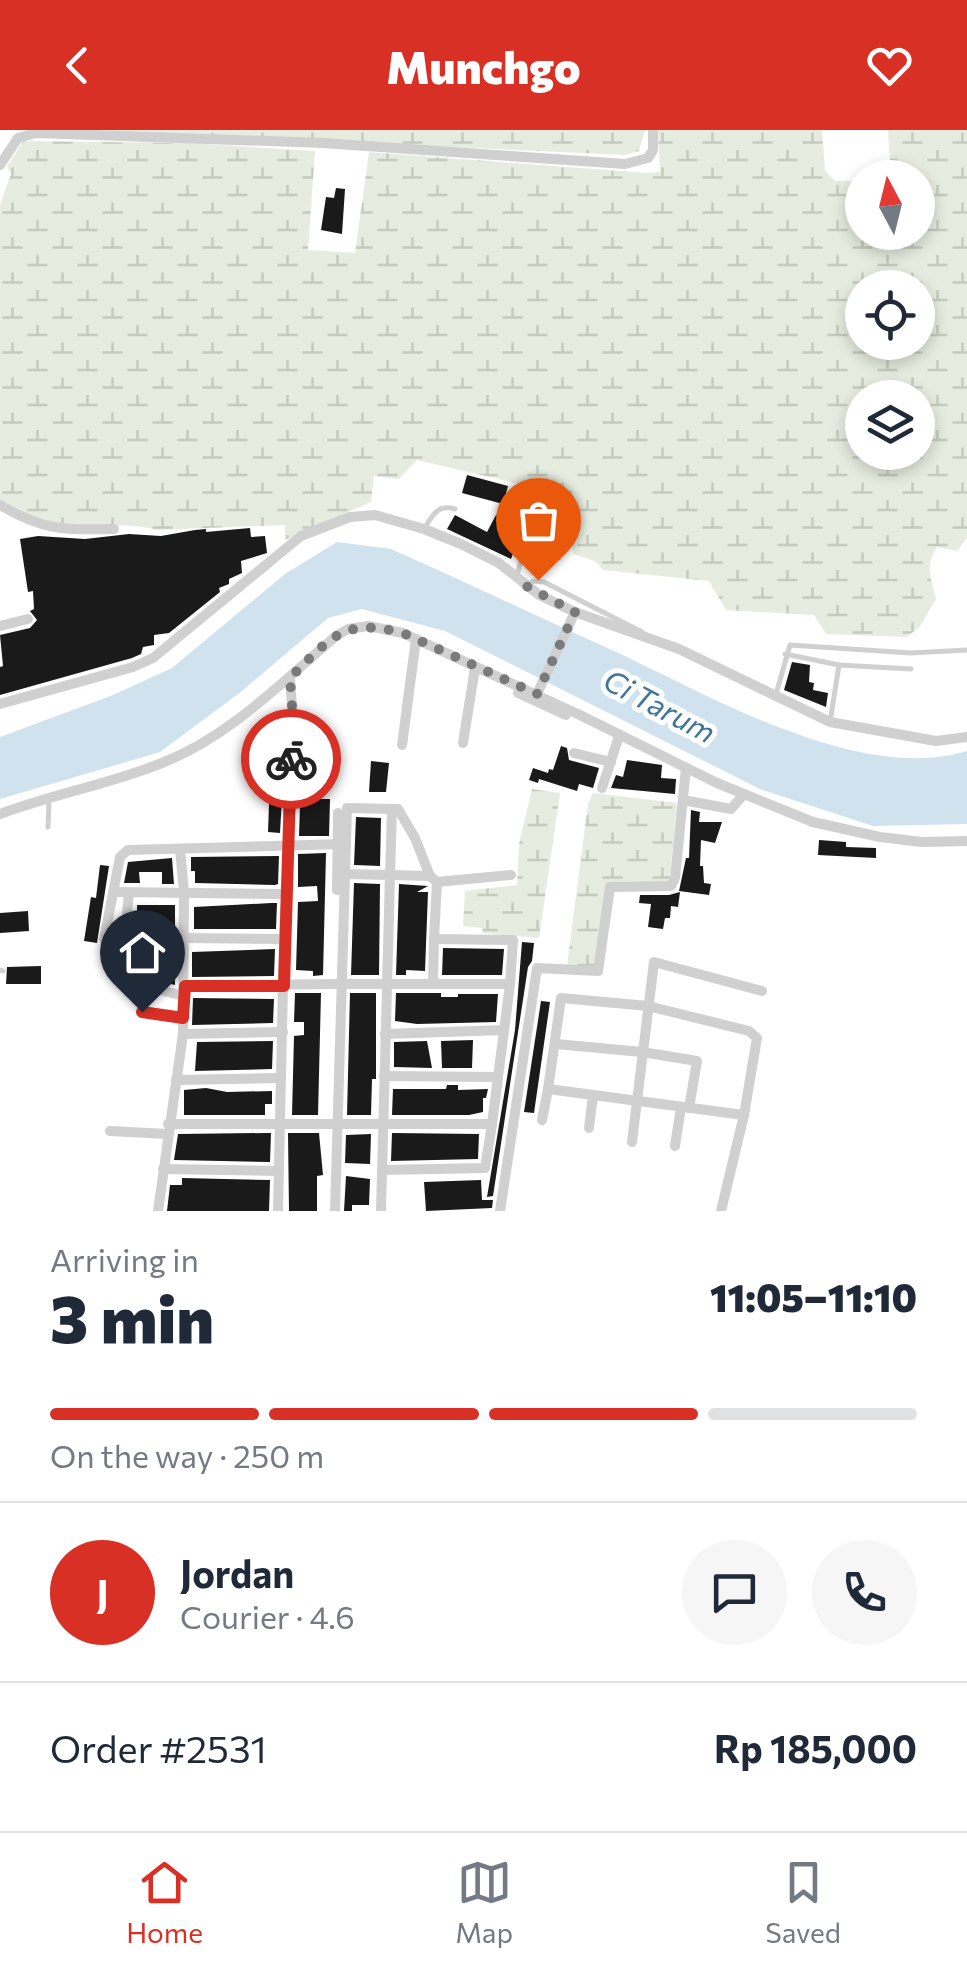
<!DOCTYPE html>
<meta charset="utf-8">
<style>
body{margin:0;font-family:Commissioner,sans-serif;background:#f6f6f7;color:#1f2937;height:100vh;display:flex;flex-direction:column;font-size:38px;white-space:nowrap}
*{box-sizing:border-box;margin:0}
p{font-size:32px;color:#747a83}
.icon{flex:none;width:55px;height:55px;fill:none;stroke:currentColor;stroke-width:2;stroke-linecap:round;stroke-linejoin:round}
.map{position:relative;height:1081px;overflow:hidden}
.sheet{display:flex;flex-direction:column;background:#fff;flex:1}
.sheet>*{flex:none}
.needle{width:65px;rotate:353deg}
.tools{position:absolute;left:845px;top:30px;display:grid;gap:20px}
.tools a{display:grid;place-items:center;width:90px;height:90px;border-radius:50%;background:#fff;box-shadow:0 5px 15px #0003;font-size:50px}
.pin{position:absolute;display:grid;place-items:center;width:85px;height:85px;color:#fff;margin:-102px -42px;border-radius:50% 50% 50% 0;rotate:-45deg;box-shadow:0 0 10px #0007}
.pin .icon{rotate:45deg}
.courier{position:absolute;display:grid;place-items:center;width:100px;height:100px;margin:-50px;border:8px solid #d93025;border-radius:50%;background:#fff;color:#222;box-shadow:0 2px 12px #0007}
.headline em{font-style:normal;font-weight:800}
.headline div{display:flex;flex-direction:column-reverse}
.headline{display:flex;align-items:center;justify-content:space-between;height:170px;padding:0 50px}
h1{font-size:65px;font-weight:800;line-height:75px}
.bar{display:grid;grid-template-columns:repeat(4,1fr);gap:15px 10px;align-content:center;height:120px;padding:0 50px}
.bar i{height:12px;border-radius:8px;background:#e0e1e3}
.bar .current{background:#d93025}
.bar p{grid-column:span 4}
.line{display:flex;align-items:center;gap:25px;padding:0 50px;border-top:2px solid #e0e1e3}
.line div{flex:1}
.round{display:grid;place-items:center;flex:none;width:105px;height:105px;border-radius:52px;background:#f6f6f7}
header{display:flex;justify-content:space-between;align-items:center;height:130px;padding:0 50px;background:#d93025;color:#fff;font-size:45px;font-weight:800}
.dock{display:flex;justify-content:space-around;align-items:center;height:140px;border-top:2px solid #e0e1e3;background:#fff;font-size:28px;color:#747a83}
.dock a{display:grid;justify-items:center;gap:5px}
.dock .current{color:#d93025}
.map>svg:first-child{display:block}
</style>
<header><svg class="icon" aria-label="back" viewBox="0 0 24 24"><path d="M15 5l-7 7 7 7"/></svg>Munchgo<svg class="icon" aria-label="heart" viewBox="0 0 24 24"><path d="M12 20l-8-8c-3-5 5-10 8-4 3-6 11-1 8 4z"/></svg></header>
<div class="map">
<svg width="967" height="1081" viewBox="0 0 967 1081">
<defs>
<pattern id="wetland-marsh" width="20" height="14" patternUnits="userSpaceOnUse" patternTransform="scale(2.5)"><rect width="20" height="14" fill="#e6ecdf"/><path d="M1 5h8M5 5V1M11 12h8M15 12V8" fill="none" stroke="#c6cbc0"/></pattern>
</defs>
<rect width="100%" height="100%" fill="#fff"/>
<g fill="url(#wetland-marsh)" fill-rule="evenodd">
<polygon points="90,0 645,0 639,21 624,25"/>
<path d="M658,0h164l3,41 10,10h19l-1,11h9v40h56v-54l-27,-1 -3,-47h79v408l-10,13 -20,-4c-12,18 -6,32 -1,52l-17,29 -13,9 -80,-3 -12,-19 -88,-5 -17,-29 -106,-11 -8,-9 -22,-7c-1,-7 -1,-18 -4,-26 -7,-17 -25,-22 -32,-40l-120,-28 -18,19 -25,-3 -3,26 -86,38v-15l-129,5c-32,-10 -64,0 -97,-3 -21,-3 -40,-17 -59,-27v-295l11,-31 -4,-7 16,-26 165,2 127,8 -7,99 47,3 14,-101 278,21 13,-1zM862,158h56v54h-56zM862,268h56v54h-56z"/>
<polygon points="532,659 560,663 539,808 483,803 482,798 463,796 465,761 517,755 519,714"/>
<polygon points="593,663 677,673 669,755 609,753 596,838 567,836 588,674"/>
</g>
<path fill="#cfe2ee" d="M337,412l54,7c74,33 148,68 223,102 97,45 245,133 353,100v73l-94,2 -113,-37 -315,-158 -83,-22 -34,9 -86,73 -82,61 -160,47v-62l113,-42 59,-27 113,-94z"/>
<g fill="#1a1a1a">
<polygon points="336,58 345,59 342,104 321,100 326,67 334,68"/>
<polygon points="467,345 508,356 503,374 462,363"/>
<polygon points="531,358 541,383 550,379 569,418 550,427 561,429 529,439 529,422 539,419 519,363"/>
<polygon points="455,385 487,402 496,385 517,394 520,405 511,429 447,399"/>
<polygon points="250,398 251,407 265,406 267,423 241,431 242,443 229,449 229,454 219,458 220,462 169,503 154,505 154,515 143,517 141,524 132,528 0,565 0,537 3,536 0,505 30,498 37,490 30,481 34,479 33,461 28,462 20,409 38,406 85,409 129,404 161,406 195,400 206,399 206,402"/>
<polygon points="792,532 810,535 809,552 814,553 813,560 828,563 826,577 784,560"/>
<polygon points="302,614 316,614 316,626 312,626 313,669 330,669 329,706 299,706"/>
<polygon points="561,616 567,618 569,630 599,638 593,658 579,654 577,661 539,649 538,653 529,650 533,638 548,643 549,639 553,640"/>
<polygon points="627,630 662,635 661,648 676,649 675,664 611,658 616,645 623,647"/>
<polygon points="371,631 389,633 386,662 369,662"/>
<polygon points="270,647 283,648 280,703 268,702"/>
<polygon points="691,680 700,682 699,692 722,692 715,713 701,710 700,736 703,736 704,753 711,754 709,765 679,761 686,728 689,728"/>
<polygon points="356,687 381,688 380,736 354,735"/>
<polygon points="819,710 846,712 846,717 876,718 876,728 818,725"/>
<polygon points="326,723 323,845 313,846 313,841 296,840 298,772 318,771 317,756 298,757 298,724"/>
<polygon points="279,726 278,754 275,755 195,753 195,741 191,741 191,727"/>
<polygon points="172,728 174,754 162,754 162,742 139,742 140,753 124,753 128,732"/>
<polygon points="100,735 109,736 97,813 84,811 91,767 96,768"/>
<polygon points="354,753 380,754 379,845 351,845"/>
<polygon points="399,754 428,756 417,762 428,762 425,841 406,840 406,845 396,845"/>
<polygon points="680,762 678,777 671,776 670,788 665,788 663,799 648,797 651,774 639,773 640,765 669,765"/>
<polygon points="271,773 277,773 276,799 194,799 194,777"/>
<polygon points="137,775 175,775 175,807 137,797"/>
<polygon points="28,781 29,801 0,803 0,783"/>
<polygon points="522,812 534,813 532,831 528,837 493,1066 487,1067 515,900"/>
<polygon points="443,818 504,819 502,845 442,845"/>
<polygon points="275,819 274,846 192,847 192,822"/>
<polygon points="132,821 175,829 175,855 130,844"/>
<polygon points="41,836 41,854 6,854 7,837"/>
<polygon points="295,863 321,863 318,985 292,985 294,906 304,905 304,892 294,892"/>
<polygon points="350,863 376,863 376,949 372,949 371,985 347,985"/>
<polygon points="396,863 441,863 441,867 458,867 458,864 498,864 496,892 417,894 395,891"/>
<polygon points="193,868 274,869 273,893 192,895"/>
<polygon points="541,871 550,872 534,983 524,982"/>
<polygon points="473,910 472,938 442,938 441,911"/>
<polygon points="273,911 272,939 195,941 197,912"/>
<polygon points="427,911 432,938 394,937 394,912"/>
<polygon points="447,955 458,955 458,960 488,959 486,968 483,968 483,982 469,985 392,985 393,959 446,959"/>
<polygon points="206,958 227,962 272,961 272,974 265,974 265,985 184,985 184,960"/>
<polygon points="266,1003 271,1003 270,1032 174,1030 178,1004"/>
<polygon points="288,1003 319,1003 323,1045 317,1046 317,1081 289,1081"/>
<polygon points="392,1003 479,1004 478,1029 391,1031"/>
<polygon points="371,1004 370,1034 345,1033 346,1005"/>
<polygon points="346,1046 370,1049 369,1075 352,1075 352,1081 344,1081"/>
<polygon points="182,1048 270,1050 269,1081 167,1081 170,1055 182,1055"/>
<polygon points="481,1050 482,1070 493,1070 492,1078 426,1081 424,1052"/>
</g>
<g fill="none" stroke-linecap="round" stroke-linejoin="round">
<g stroke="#d0d0d0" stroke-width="5">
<polyline points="514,367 527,405 517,446"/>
<path d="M424,399c9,-14 13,-25 31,-20"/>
<polyline points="526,455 534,451 544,452 642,502"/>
<polyline points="785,524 839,535 911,539"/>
<polyline points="776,564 790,515 911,523 967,520"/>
<polyline points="830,592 839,535"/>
<polyline points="48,697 49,671"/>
<polyline points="0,840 3,841"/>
<polyline points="142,882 183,888"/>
</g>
<g stroke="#d0d0d0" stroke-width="10">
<polyline points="0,35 18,8 36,3 323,13 625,34 648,28 653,20 653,0"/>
<path d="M0,375c44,26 64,25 114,24"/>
<polyline points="0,496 28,489"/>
<polyline points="518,563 566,585"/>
<polyline points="537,564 575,482"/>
<polyline points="0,574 133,537 153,528 301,406 350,387 375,385 424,399 461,414 499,433 539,465 575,482 679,519 830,592 936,611 967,607"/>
<polyline points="463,613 475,538 478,540"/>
<polyline points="402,615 416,509"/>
<polyline points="574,623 611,632"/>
<polyline points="602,658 619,606"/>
<polyline points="683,670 731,679 744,664"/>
<polyline points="392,679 398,679 415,708 430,746"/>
<path d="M0,684c53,-20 110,-30 162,-51 68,-27 119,-80 174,-127l12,-7 20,-3 35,7 179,83 135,67 96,39 67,15 42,5 45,-1"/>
<polyline points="344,744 390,745 381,1081"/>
<polyline points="437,752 511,745"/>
<polyline points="337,760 338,683"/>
<polyline points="115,762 286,764"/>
<polyline points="129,763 120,851 185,866"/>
<polyline points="106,799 184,818"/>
<polyline points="184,808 284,809"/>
<polyline points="104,809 120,727 128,720 344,714"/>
<polyline points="433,854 434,809"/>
<path d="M185,856l149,-2h6c57,0 113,0 170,0l3,-44 -79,-1 3,-57 -7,-6 -40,-1 2,-66 -45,-1 -12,403"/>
<polyline points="183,904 283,902"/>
<polyline points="385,904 504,900"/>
<polyline points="556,914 642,922 697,931 689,978"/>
<polyline points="384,946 498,947"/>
<polyline points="176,950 281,948"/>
<polyline points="542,990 548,959"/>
<polyline points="168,994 492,994 510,854"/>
<polyline points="589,998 593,965"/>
<polyline points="110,1001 167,1004"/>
<polyline points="632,1012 654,832 762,861"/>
<polyline points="675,1016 681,977"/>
<polyline points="163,1039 279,1041"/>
<polyline points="382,1040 485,1038 492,994"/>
<polyline points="158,1081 183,904 184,762 180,719"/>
<polyline points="278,1081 284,809 294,604 290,548"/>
<polyline points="500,1081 537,838 598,841 610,757 671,756 675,748 686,638"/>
<polyline points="721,1081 744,985 757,908 749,901 648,876 561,868 548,959 744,985"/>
</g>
</g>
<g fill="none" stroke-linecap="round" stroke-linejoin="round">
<path stroke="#7a7a7a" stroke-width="10" stroke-dasharray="0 18" d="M291,629l3,-25 -4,-56c40,-40 54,-61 113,-45l134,61 38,-82 -49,-26 12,-6"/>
<polyline stroke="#d93025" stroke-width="12" points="142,882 183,888 185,856 284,856 291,629"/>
</g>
<g text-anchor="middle" stroke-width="10" stroke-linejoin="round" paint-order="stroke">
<g font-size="30" font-style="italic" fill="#3f7597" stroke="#fff">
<text transform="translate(659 577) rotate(28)" y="10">Ci Tarum</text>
</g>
</g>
</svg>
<div class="tools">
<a><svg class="needle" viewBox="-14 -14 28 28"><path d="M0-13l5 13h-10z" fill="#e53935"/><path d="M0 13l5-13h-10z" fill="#747a83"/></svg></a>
<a><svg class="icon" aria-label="locate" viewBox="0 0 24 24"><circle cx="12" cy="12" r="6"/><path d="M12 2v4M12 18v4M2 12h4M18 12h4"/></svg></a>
<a><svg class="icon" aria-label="layers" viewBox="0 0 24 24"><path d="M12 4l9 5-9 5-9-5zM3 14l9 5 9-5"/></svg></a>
</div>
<div class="pin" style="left:538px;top:450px;background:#ea580c"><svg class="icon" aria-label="bag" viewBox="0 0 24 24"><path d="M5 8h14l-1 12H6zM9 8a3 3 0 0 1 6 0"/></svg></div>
<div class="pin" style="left:142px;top:882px;background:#1f2937"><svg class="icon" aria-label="home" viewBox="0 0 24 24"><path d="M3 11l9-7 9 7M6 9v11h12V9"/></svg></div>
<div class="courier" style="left:291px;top:629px"><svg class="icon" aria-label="bike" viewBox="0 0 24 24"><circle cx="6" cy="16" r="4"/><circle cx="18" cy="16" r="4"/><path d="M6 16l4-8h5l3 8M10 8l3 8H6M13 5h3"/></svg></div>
</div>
<section class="sheet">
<div class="headline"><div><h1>3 min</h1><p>Arriving in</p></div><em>11:05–11:10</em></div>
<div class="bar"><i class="current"></i><i class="current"></i><i class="current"></i><i></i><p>On the way · 250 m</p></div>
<div class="line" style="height:180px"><b class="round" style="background:#d93025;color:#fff">J</b><div><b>Jordan</b><p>Courier · 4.6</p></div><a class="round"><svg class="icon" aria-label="chat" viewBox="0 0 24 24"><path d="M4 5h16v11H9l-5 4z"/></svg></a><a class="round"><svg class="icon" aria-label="phone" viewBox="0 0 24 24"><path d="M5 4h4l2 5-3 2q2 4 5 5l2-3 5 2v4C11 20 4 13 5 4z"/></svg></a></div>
<div class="line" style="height:130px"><div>Order #2531</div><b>Rp 185,000</b></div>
</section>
<nav class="dock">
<a class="current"><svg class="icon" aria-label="home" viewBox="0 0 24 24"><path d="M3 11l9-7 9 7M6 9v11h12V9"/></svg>Home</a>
<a><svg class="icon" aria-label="map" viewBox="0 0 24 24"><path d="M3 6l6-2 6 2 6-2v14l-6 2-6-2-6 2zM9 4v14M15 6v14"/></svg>Map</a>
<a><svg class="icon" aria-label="saved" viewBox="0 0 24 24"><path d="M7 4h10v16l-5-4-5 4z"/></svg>Saved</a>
</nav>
